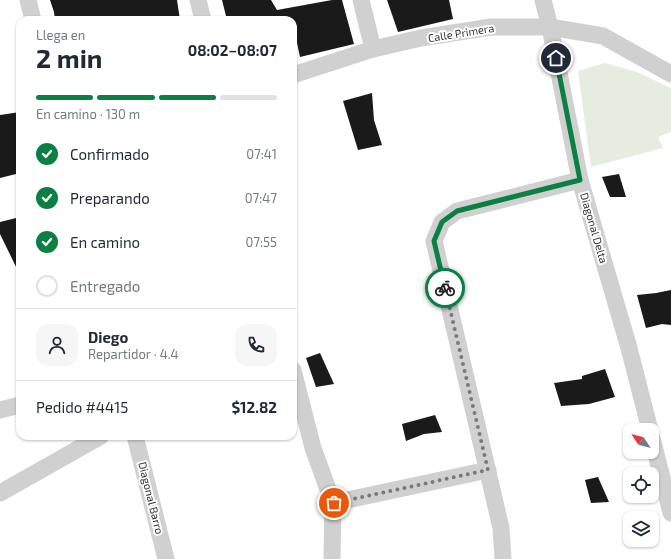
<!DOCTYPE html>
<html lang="es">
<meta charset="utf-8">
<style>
body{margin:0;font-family:"Exo 2",sans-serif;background:#f6f6f7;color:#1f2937;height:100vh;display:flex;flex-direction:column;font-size:15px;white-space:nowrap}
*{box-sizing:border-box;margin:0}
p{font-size:13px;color:#747a83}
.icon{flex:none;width:22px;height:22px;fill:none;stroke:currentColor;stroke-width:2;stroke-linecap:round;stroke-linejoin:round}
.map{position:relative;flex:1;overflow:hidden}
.panel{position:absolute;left:16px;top:16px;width:281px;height:424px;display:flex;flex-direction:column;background:#fff;border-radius:12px;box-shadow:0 1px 3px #0004}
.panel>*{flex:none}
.needle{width:26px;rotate:306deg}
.tools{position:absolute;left:623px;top:423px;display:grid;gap:8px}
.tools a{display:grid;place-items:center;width:36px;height:36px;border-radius:8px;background:#fff;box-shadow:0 1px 3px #0004;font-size:20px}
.pin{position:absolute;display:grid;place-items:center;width:34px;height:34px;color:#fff;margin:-17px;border:2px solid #fff;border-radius:50%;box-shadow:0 1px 4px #0007}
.courier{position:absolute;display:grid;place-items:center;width:40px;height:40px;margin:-20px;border:3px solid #0b8043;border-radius:50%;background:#fff;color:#222;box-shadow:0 1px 5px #0007}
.head em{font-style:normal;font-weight:700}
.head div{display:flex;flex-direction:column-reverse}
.head{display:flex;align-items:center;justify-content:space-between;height:68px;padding:0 20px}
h1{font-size:26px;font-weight:700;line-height:30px}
.bar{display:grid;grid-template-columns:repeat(4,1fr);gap:6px 4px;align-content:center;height:48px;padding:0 20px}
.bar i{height:5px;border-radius:3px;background:#e0e1e3}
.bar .on{background:#0b8043}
.bar p{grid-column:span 4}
.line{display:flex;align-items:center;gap:10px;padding:0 20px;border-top:1px solid #e0e1e3}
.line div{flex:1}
.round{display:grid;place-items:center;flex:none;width:42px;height:42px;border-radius:12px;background:#f6f6f7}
ol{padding:0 20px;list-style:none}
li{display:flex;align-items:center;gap:12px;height:44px}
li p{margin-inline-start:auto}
li .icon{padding:4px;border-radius:50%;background:#0b8043;color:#fff;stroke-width:4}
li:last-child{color:#747a83}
li i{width:22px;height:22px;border:2px solid #e0e1e3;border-radius:50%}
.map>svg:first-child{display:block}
</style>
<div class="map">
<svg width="671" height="559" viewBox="0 0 671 559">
<rect width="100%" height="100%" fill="#fff"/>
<polygon fill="#e6ecdf" points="605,63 637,72 671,88 671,132 658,137 663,148 591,167 578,71"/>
<g fill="#1a1a1a">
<polygon points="50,0 177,0 180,20 55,20 54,12"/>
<polygon points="222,0 271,0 277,10 332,0 342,0 354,44 300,57 293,24 293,20 227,20"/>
<polygon points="387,0 449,0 453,19 398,32"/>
<polygon points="372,93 374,120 382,145 358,150 343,101"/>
<polygon points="20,112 20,173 0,178 0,115"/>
<polygon points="619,174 626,197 610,197 602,177"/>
<polygon points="20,217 20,275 0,234 0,222"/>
<polygon points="671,290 671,325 662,324 646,328 637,295 656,293"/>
<polygon points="320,353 334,384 316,387 306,358"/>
<polygon points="605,369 615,397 589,404 561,406 554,383 582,379 582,376"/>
<polygon points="435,415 442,432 424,434 406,441 402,424"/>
<polygon points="598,477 609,502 591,503 585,480"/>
</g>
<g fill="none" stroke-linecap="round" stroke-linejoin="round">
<g stroke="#d0d0d0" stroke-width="17">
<polyline points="28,0 33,20"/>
<polyline points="198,0 203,20"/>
<polyline points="361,0 373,49"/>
<polyline points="543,0 550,27 580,180 629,348 650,430"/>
<polyline points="293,75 373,49 421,38 491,27 550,27 603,36 671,74"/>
<polyline points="293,370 313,448 333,503 332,559"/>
<polyline points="0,410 20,405"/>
<polyline points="135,436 166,559"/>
<polyline points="652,438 671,513"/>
<polyline points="0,493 101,436"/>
<polyline points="333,503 488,470"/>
<polyline points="503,559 501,528 434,241 442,222 457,211 580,180"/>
</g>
</g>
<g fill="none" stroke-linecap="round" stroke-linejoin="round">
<polyline stroke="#7a7a7a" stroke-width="4" stroke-dasharray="0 7.2" points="334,503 488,470 445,288"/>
<polyline stroke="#0b8043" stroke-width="5" points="445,288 434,241 442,222 457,211 580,180 556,58"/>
</g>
<g text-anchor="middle" stroke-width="4" stroke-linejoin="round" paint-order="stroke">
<g font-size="11" fill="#333" stroke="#fff">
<text transform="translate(461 33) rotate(-9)" y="4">Calle Primera</text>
<text transform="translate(594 228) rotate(74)" y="4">Diagonal Delta</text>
<text transform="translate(151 498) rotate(76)" y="4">Diagonal Barro</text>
</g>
</g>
</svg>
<div class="tools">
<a><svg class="needle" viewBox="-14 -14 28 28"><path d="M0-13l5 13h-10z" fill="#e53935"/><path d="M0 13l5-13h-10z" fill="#747a83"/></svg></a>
<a><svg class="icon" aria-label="locate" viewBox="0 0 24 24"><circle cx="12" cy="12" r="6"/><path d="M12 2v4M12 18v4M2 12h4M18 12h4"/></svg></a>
<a><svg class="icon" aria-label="layers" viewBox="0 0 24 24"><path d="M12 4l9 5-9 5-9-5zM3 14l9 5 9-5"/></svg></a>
</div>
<div class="pin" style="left:334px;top:503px;background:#ea580c"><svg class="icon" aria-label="bag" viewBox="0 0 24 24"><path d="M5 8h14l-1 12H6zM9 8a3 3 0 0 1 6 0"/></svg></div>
<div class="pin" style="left:556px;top:58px;background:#1f2937"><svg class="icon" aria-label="home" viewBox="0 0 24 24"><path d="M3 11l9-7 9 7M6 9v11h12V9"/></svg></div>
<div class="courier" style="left:445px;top:288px"><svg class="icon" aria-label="bike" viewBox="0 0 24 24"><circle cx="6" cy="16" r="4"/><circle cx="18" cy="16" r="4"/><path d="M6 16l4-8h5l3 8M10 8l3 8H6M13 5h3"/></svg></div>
<section class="panel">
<div class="head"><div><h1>2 min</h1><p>Llega en</p></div><em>08:02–08:07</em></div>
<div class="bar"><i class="on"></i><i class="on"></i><i class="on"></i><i></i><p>En camino · 130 m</p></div>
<ol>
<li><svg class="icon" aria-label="check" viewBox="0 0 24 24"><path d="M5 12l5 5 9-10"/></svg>Confirmado<p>07:41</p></li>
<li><svg class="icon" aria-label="check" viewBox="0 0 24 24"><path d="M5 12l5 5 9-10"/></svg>Preparando<p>07:47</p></li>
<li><svg class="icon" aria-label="check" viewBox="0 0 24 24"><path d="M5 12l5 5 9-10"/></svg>En camino<p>07:55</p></li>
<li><i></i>Entregado</li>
</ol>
<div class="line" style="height:72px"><a class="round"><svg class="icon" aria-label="person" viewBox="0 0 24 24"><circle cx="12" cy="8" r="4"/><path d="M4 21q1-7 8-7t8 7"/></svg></a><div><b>Diego</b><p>Repartidor · 4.4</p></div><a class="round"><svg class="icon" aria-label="phone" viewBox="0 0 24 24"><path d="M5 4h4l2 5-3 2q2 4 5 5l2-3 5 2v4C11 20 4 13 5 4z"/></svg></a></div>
<div class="line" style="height:52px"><div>Pedido #4415</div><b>$12.82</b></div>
</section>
</div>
